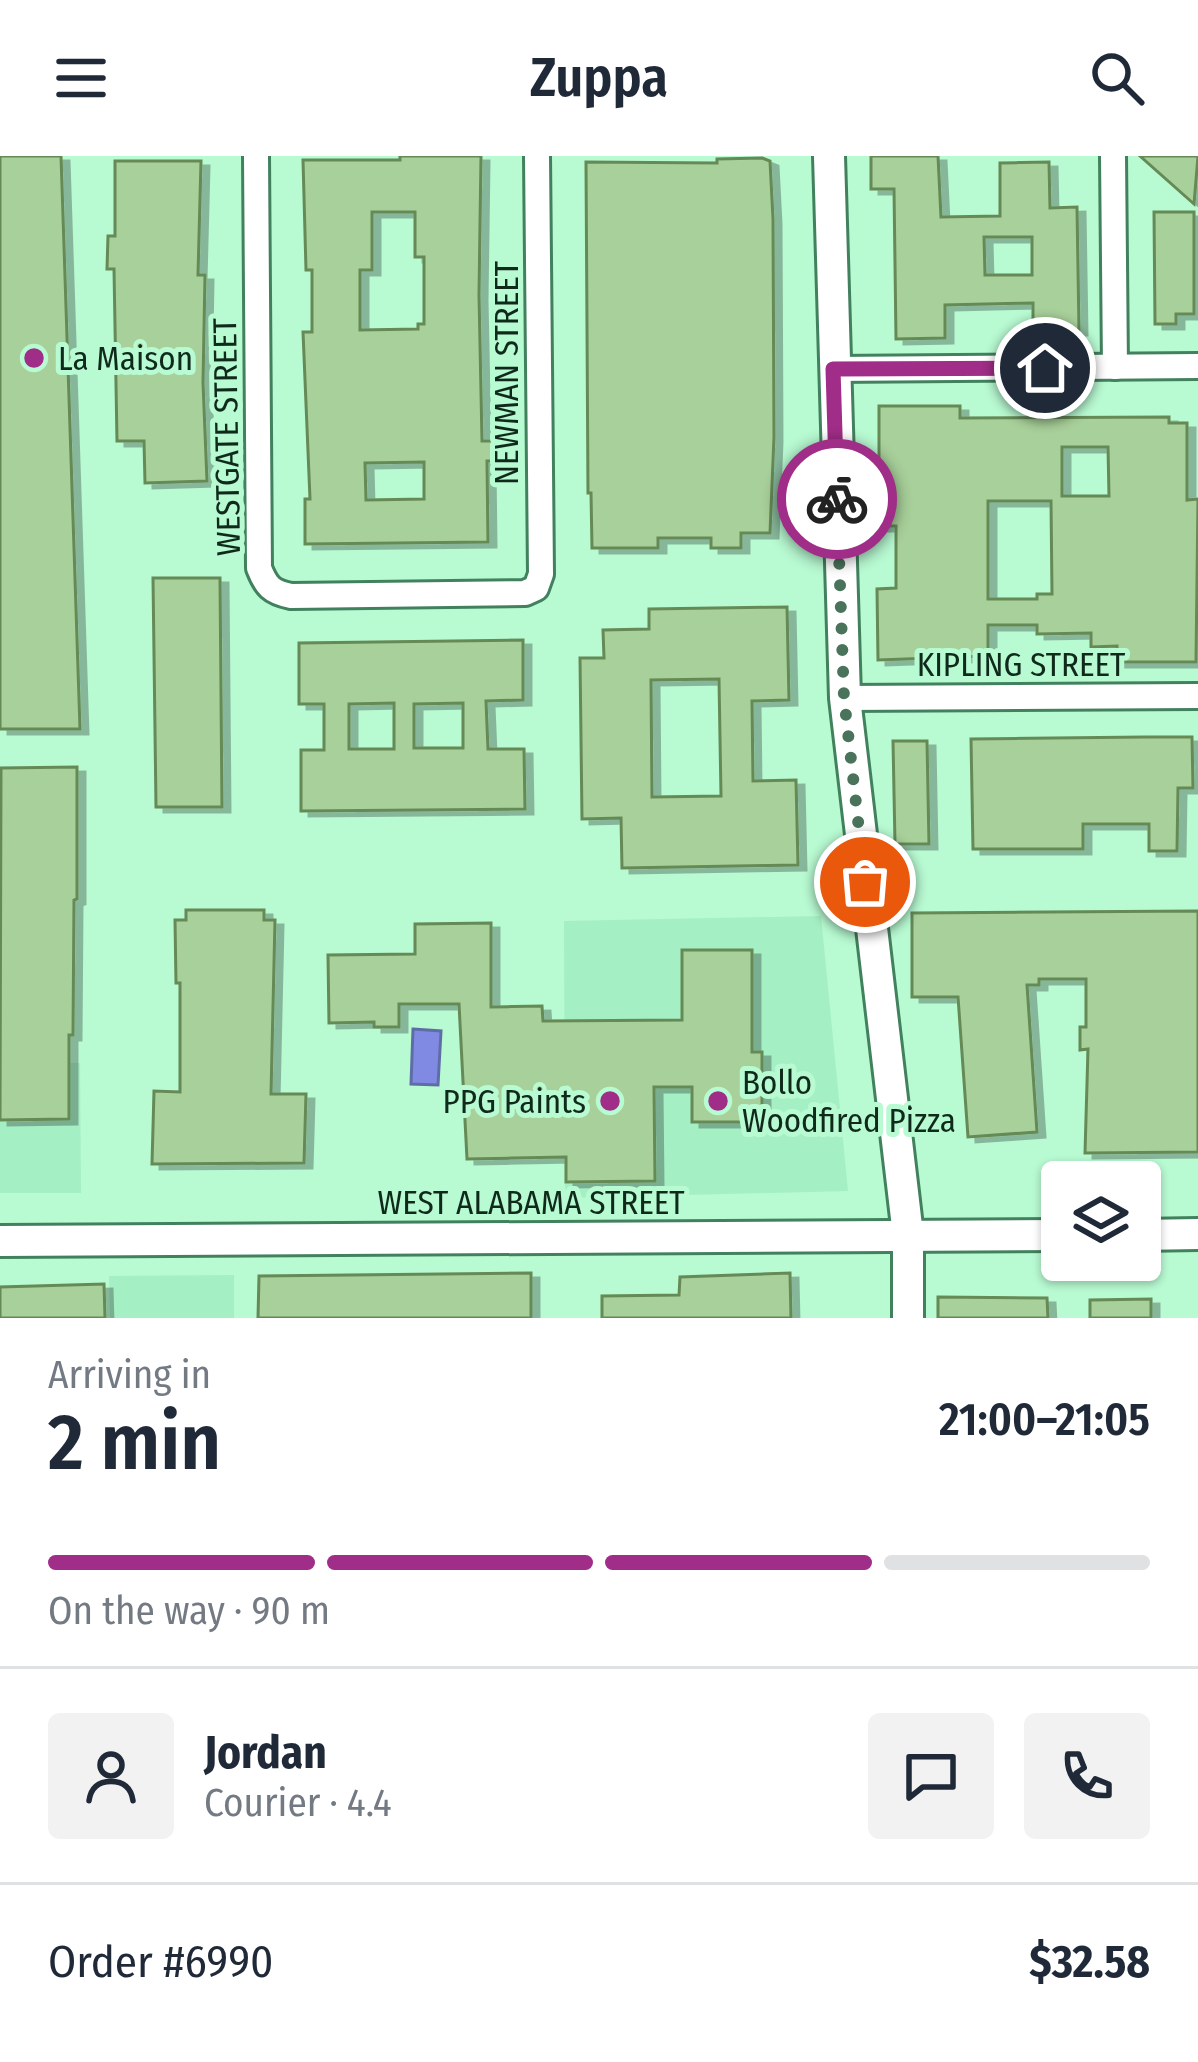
<!DOCTYPE html>
<meta charset="utf-8">
<style>
body{margin:0;font-family:"Fira Sans Condensed",sans-serif;background:#f2f2f3;color:#1f2937;height:100vh;display:flex;flex-direction:column;font-size:45px;white-space:nowrap}
*{box-sizing:border-box;margin:0}
p{font-size:39px;color:#747a83}
.icon{flex:none;width:66px;height:66px;fill:none;stroke:currentColor;stroke-width:2;stroke-linecap:round;stroke-linejoin:round}
.map{position:relative;height:1162px;overflow:hidden}
.side{display:flex;flex-direction:column;background:#fff;flex:1}
.side>*{flex:none}
.controls{position:absolute;left:1041px;top:1005px;display:grid;gap:24px}
.controls a{display:grid;place-items:center;width:120px;height:120px;border-radius:12px;background:#fff;box-shadow:0 3px 9px #0004;font-size:60px}
.pin{position:absolute;display:grid;place-items:center;width:102px;height:102px;color:#fff;margin:-51px;border:6px solid #fff;border-radius:50%;box-shadow:0 3px 12px #0007}
.courier{position:absolute;display:grid;place-items:center;width:120px;height:120px;margin:-60px;border:9px solid #a02d87;border-radius:50%;background:#fff;color:#222;box-shadow:0 3px 15px #0007}
.summary em{font-style:normal;font-weight:600}
.summary div{display:flex;flex-direction:column-reverse}
.summary{display:flex;align-items:center;justify-content:space-between;height:204px;padding:0 48px}
h1{font-size:78px;font-weight:600;line-height:90px}
.bar{display:grid;grid-template-columns:repeat(4,1fr);gap:18px 12px;align-content:center;height:144px;padding:0 48px}
.bar i{height:15px;border-radius:9px;background:#e0e1e3}
.bar .active{background:#a02d87}
.bar p{grid-column:span 4}
.line{display:flex;align-items:center;gap:30px;padding:0 48px;border-top:3px solid #e0e1e3}
.line div{flex:1}
.round{display:grid;place-items:center;flex:none;width:126px;height:126px;border-radius:12px;background:#f2f2f3}
header{display:flex;justify-content:space-between;align-items:center;height:156px;padding:0 48px;background:#fff;font-size:54px;font-weight:600}
.map>svg:first-child{display:block}
</style>
<header><svg class="icon" aria-label="menu" viewBox="0 0 24 24"><path d="M4 6h16M4 12h16M4 18h16"/></svg>Zuppa<svg class="icon" aria-label="search" viewBox="0 0 24 24"><circle cx="10" cy="10" r="6"/><path d="M15 15l6 6"/></svg></header>
<div class="map">
<svg width="1198" height="1162" viewBox="0 0 1198 1162">
<defs>
<filter id="shadow"><feDropShadow dx="8" dy="5" stdDeviation="0" flood-color="#0004"/></filter>
</defs>
<rect width="100%" height="100%" fill="#b8fad2"/>
<g fill="#a5efc4">
<polygon points="821,760 848,1035 565,1042 564,765"/>
<polygon points="0,907 80,907 81,1037 0,1037"/>
<polygon points="234,1119 234,1162 110,1162 109,1120"/>
</g>
<polygon fill="#818ae2" stroke="#5f6da6" stroke-width="3" points="413,873 441,875 438,929 411,928"/>
<g fill="#a8d09a" stroke="#658a57" stroke-width="3" fill-rule="evenodd" filter="url(#shadow)">
<polygon points="0,0 61,0 80,573 0,573"/>
<path d="M400,0h81l-2,139 3,146h18v20h-13l1,81 -183,2v-45h5l-7,-167h9v-62h-6l-3,-110h97zM372,56h43v45h9v67h-6v5l-58,1v-60h12zM424,306v37l-58,1 -1,-37z"/>
<path d="M871,0h67l3,61 59,-1v-53l49,-1 1,46 27,-1 2,123h-46v-27l-88,2v33l-49,1 -2,-150h-23zM984,81h48v38h-47z"/>
<polygon points="1140,0 1198,0 1194,48"/>
<polygon points="762,2 770,5 773,63 774,281 770,377 741,377 741,392 711,392 711,382 658,382 658,392 592,392 591,337 588,337 586,6 717,7 717,3"/>
<polygon points="115,5 201,5 198,119 205,119 203,227 207,325 145,327 144,285 117,285 114,113 107,113 108,80 115,80"/>
<polygon points="1154,56 1194,56 1194,158 1176,158 1176,168 1155,168"/>
<path d="M879,250h81v12l209,-1v6h18v77l11,-1 -2,163h-79v-16l-26,1v-14l-54,1v-9h-49v31l-110,4 -1,-71 19,-1v-62h-17zM1062,291h46l1,49h-47zM988,345h63l1,93h-15v5h-49z"/>
<polygon points="153,422 220,422 222,651 156,651"/>
<path d="M787,451l2,93 -37,1 1,80 43,-1 2,85 -176,3 -1,-50 -39,1 -2,-161h24l-1,-28 46,-1v-20zM719,523l2,117 -69,1 -1,-117z"/>
<path d="M523,484v60l-37,1 2,48h36l1,60 -224,2v-61h23v-46h-25v-61zM394,547v46h-45v-45zM463,547v45h-49v-44z"/>
<polygon points="1145,581 1192,581 1193,632 1178,632 1177,695 1149,695 1149,668 1083,668 1083,693 973,693 971,583"/>
<polygon points="893,585 927,585 929,688 895,688"/>
<polygon points="77,611 77,743 74,744 73,879 69,879 69,963 0,964 1,612"/>
<polygon points="186,754 264,754 264,764 275,764 271,938 306,938 304,1007 152,1008 154,935 180,936 180,827 176,827 175,764 186,764"/>
<polygon points="1198,755 1198,996 1085,997 1088,893 1080,894 1080,871 1086,871 1086,823 1039,823 1039,829 1027,829 1037,976 968,981 958,841 912,841 912,757"/>
<polygon points="491,767 491,851 542,850 543,865 682,864 682,794 752,794 752,896 762,896 762,966 692,966 692,931 654,931 655,1025 566,1026 566,1001 467,1003 459,848 399,848 399,871 374,871 374,866 329,867 328,799 415,798 415,768"/>
<polygon points="531,1117 531,1162 258,1162 259,1120"/>
<polygon points="790,1117 791,1162 602,1162 602,1140 679,1139 680,1121"/>
<polygon points="104,1128 105,1162 0,1162 0,1131"/>
<polygon points="938,1141 1047,1142 1048,1162 938,1162"/>
<polygon points="1151,1143 1151,1162 1090,1162 1090,1144"/>
</g>
<g fill="none" stroke-linecap="round" stroke-linejoin="round">
<g stroke="#42815e" stroke-width="30">
<g id="minor">
<path d="M256,0l3,412c7,18 12,24 32,28l234,-3 11,-5 5,-14 -4,-418"/>
<polyline points="1113,0 1115,211"/>
<polyline points="833,213 1198,210"/>
<polyline points="845,542 1198,540"/>
</g>
</g>
<g stroke="#42815e" stroke-width="36">
<g id="tertiary">
<polyline points="829,0 845,542 908,1079 908,1162"/>
<polyline points="1140,1079 1198,1078"/>
<polyline points="0,1085 1062,1079"/>
</g>
</g>
<use href="#minor" stroke="#fff" stroke-width="24"/>
<use href="#tertiary" stroke="#fff" stroke-width="30"/>
</g>
<g fill="none" stroke-linecap="round" stroke-linejoin="round">
<polyline stroke="#4a735b" stroke-width="12" stroke-dasharray="0 21.6" points="837,343 844,542 865,726"/>
<polyline stroke="#a02d87" stroke-width="15" points="837,343 833,213 1045,212"/>
</g>
<g fill="#a02d87" stroke="#b8fad2" stroke-width="4.5">
<circle cx="34" cy="202" r="12"/>
<circle cx="610" cy="945" r="12"/>
<circle cx="718" cy="945" r="12"/>
</g>
<g text-anchor="middle" stroke-width="10" stroke-linejoin="round" paint-order="stroke">
<g font-size="33" fill="#0f2a1b" stroke="#b8fad2" text-anchor="start">
<text x="58" y="214">La Maison</text>
<text x="742" y="938">Bollo<tspan x="742" dy="38">Woodfired Pizza</tspan></text>
<text x="586" y="957" text-anchor="end">PPG Paints</text>
</g>
<g font-size="33" fill="#0f2a1b" stroke="#b8fad2">
<text transform="translate(506 217) rotate(-90)" y="12">NEWMAN STREET</text>
<text transform="translate(226 281) rotate(-91)" y="12">WESTGATE STREET</text>
<text x="1021" y="520">KIPLING STREET</text>
<text x="531" y="1058">WEST ALABAMA STREET</text>
</g>
</g>
</svg>
<div class="controls">
<a><svg class="icon" aria-label="layers" viewBox="0 0 24 24"><path d="M12 4l9 5-9 5-9-5zM3 14l9 5 9-5"/></svg></a>
</div>
<div class="pin" style="left:865px;top:726px;background:#ea580c"><svg class="icon" aria-label="bag" viewBox="0 0 24 24"><path d="M5 8h14l-1 12H6zM9 8a3 3 0 0 1 6 0"/></svg></div>
<div class="pin" style="left:1045px;top:212px;background:#1f2937"><svg class="icon" aria-label="home" viewBox="0 0 24 24"><path d="M3 11l9-7 9 7M6 9v11h12V9"/></svg></div>
<div class="courier" style="left:837px;top:343px"><svg class="icon" aria-label="bike" viewBox="0 0 24 24"><circle cx="6" cy="16" r="4"/><circle cx="18" cy="16" r="4"/><path d="M6 16l4-8h5l3 8M10 8l3 8H6M13 5h3"/></svg></div>
</div>
<section class="side">
<div class="summary"><div><h1>2 min</h1><p>Arriving in</p></div><em>21:00–21:05</em></div>
<div class="bar"><i class="active"></i><i class="active"></i><i class="active"></i><i></i><p>On the way · 90 m</p></div>
<div class="line" style="height:216px"><a class="round"><svg class="icon" aria-label="person" viewBox="0 0 24 24"><circle cx="12" cy="8" r="4"/><path d="M4 21q1-7 8-7t8 7"/></svg></a><div><b>Jordan</b><p>Courier · 4.4</p></div><a class="round"><svg class="icon" aria-label="chat" viewBox="0 0 24 24"><path d="M4 5h16v11H9l-5 4z"/></svg></a><a class="round"><svg class="icon" aria-label="phone" viewBox="0 0 24 24"><path d="M5 4h4l2 5-3 2q2 4 5 5l2-3 5 2v4C11 20 4 13 5 4z"/></svg></a></div>
<div class="line" style="height:156px"><div>Order #6990</div><b>$32.58</b></div>
</section>
